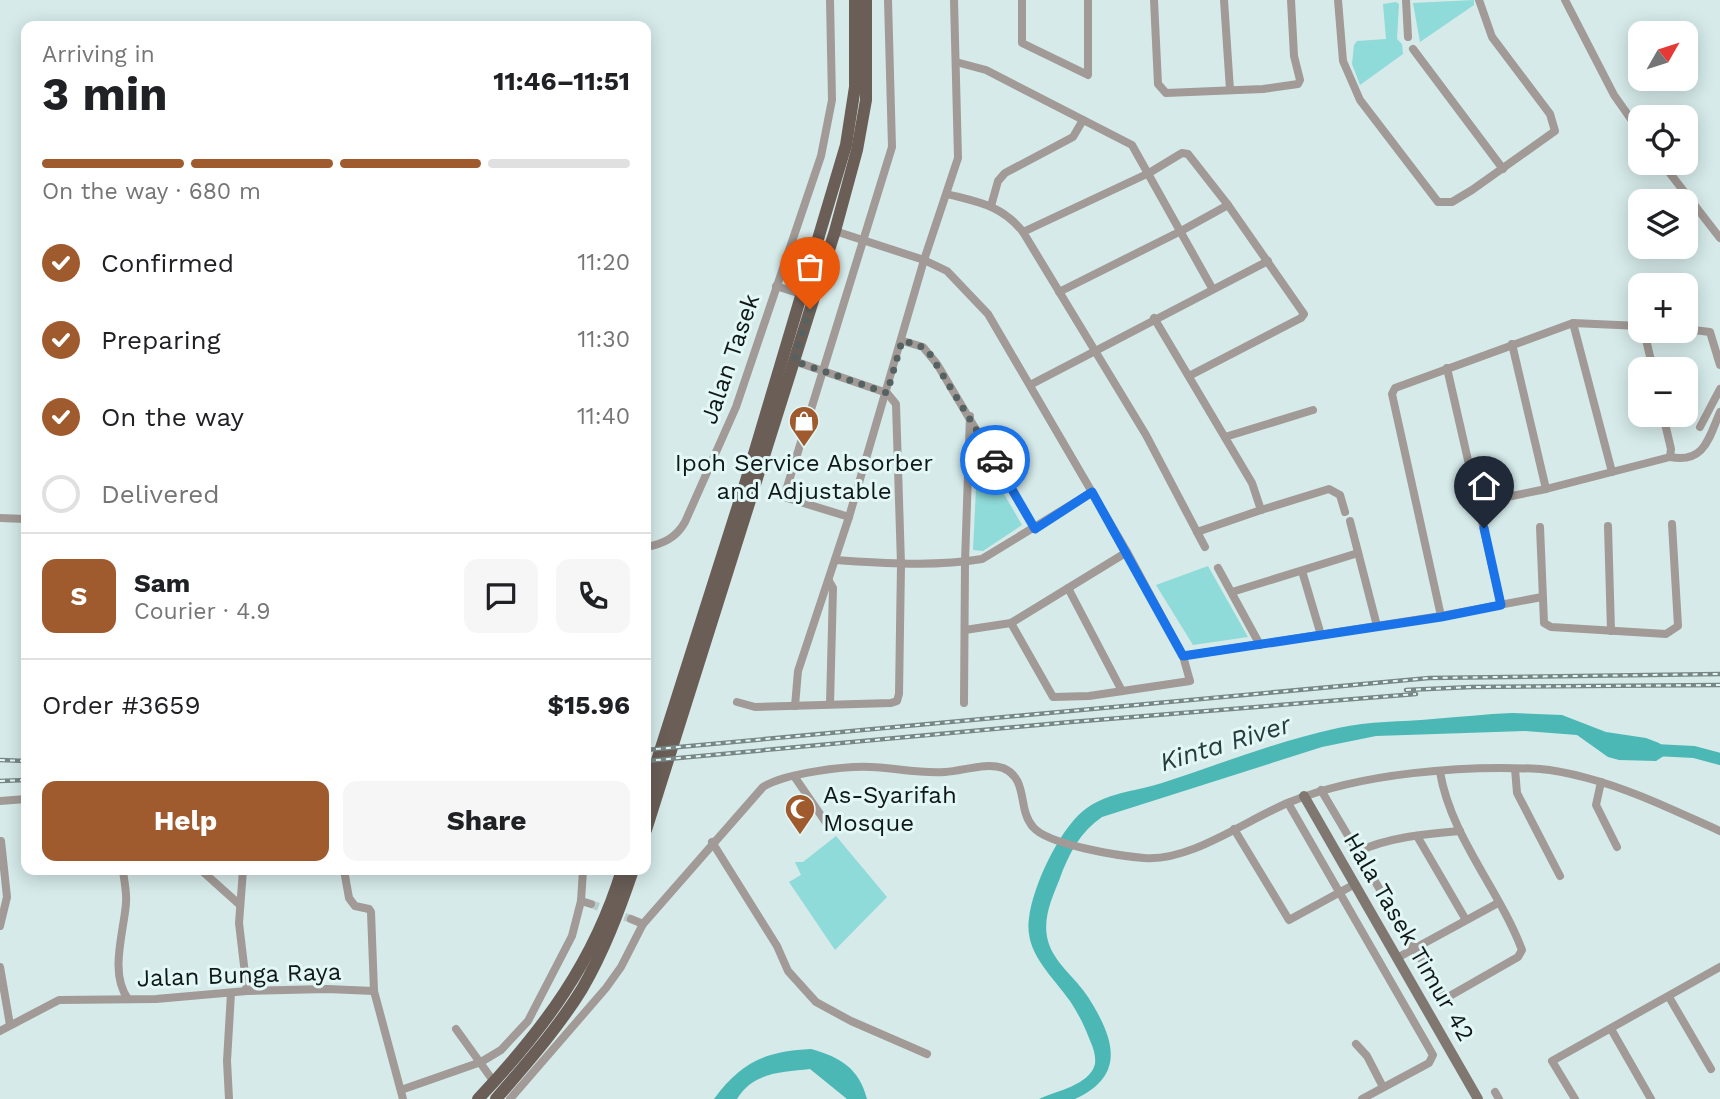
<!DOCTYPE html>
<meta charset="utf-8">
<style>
body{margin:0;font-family:"Work Sans",sans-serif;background:#f6f6f6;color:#202124;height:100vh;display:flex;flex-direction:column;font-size:26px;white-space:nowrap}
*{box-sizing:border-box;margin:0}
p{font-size:23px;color:#757577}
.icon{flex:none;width:38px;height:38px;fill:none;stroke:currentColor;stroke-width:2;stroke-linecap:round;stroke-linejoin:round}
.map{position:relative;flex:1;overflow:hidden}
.side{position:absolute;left:21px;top:21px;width:630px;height:854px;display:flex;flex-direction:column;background:#fff;border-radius:14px;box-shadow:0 4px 18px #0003}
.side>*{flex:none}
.needle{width:46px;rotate:51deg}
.buttons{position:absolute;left:1628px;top:21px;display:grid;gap:14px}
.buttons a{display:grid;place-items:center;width:70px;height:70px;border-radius:14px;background:#fff;box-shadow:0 4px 18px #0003;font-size:35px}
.pin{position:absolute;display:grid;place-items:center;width:60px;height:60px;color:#fff;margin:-72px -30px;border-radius:50% 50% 50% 0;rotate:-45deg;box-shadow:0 0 7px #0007}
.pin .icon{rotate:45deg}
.courier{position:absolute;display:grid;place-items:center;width:70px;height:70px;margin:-35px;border:5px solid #1a73e8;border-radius:50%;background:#fff;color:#222;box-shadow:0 2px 9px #0007}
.head em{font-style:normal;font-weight:700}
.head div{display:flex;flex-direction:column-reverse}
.head{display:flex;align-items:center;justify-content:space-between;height:119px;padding:0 21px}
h1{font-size:46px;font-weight:700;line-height:52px}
.bar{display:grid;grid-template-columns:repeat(4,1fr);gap:10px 7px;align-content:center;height:84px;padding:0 21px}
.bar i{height:9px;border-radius:5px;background:#e0e0e0}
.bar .current{background:#9f5a2d}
.bar p{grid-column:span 4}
.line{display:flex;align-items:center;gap:18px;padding:0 21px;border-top:2px solid #e0e0e0}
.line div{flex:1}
.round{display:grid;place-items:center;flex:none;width:74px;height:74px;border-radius:14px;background:#f6f6f6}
ol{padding:0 21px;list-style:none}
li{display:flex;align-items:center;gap:21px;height:77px}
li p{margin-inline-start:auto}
li .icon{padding:7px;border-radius:50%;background:#9f5a2d;color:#fff;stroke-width:4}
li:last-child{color:#757577}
li i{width:38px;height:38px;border:4px solid #e0e0e0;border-radius:50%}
.button{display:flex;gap:14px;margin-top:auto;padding:14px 21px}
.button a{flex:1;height:80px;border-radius:14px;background:#9f5a2d;color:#fff;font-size:28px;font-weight:700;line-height:80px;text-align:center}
.button a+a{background:#f6f6f6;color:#202124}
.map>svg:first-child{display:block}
</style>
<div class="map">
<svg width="1720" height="1099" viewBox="0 0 1720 1099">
<rect width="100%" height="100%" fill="#d5eae9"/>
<g fill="#8edbda">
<polygon points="1474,0 1474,5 1420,42 1413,3"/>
<polygon points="1396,2 1399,4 1397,39 1402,44 1403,54 1360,85 1352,64 1354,45 1357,41 1386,39 1383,4"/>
<polygon points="978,449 1022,525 983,551 973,550"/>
<polygon points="1208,566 1248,637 1193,645 1156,585"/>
<polygon points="836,836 887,897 835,950 789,882 801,875 795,862 803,862"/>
</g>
<g fill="#4bb8b6">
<path d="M1512,713l50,2 44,17 40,6 13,5 11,9 -14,9 -37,-1 -11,-3 -31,-22 -52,-4 -149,5 -54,11 -220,70c-22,15 -33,37 -42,61 -8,20 -18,41 -12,63 6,22 28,37 40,56 26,41 39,78 -13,102h-36c17,-8 51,-14 56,-35 1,-9 -2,-17 -6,-26 -5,-13 -11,-25 -19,-37 -18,-26 -46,-48 -41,-83 4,-32 29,-86 54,-107 23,-19 51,-19 79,-28 58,-19 116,-42 176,-55 32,-7 63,-6 95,-9 27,-2 53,-5 79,-6z"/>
<path d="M811,1049c29,8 48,19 56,50h-20l-37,-30c-28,3 -57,3 -73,30h-23c27,-37 52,-48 97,-50z"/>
</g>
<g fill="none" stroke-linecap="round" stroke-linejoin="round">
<polyline stroke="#4bb8b6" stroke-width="12" points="1655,750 1694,752 1720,759"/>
<polyline stroke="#b8caca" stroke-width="8" stroke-dasharray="8 4" stroke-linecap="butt" points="591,904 631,919"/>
<g stroke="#a19a96" stroke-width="8">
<polyline points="1022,0 1022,43 1088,75 1088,0"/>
<polyline points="1154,0 1158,84 1166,93 1263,89 1298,84 1300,80 1294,56 1291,0"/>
<polyline points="1224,0 1230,90"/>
<polyline points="1338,0 1343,61 1360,100 1438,202 1452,202 1472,190 1555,131 1550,114 1492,37 1479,0"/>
<polyline points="1406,0 1408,37"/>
<polyline points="1565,0 1614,95 1640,132"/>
<polyline points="1413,49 1503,169"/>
<polyline points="956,62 986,70 1132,145 1212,288"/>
<polyline points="1662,163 1720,238"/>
<path d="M947,194c31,8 55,11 76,38l123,203 51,97 64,-22 -9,-27 -98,-165"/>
<polyline points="991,206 998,181 1005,173 1073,137 1083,120"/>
<polyline points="835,231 924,260 947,271 988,314 1127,552 1183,656 1190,681 1089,696 1053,697 1011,623"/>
<polyline points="1023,232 1149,173 1182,153 1188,154 1228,205 1304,314 1301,318 1189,376"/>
<polyline points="776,286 801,294"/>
<polyline points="1059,292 1181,231 1228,205"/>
<polyline points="1573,323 1612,472"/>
<polyline points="1685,329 1710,332 1720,365"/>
<polyline points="1644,331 1653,369"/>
<polyline points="903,341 923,347 937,364 1035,529"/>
<polyline points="1512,344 1546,489"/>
<polyline points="1447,368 1501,605"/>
<polyline points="1030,385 1268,261"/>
<polyline points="1700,427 1720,389"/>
<polyline points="1225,437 1313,410"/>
<path d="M1670,457c35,7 39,-20 50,-45"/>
<polyline points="1478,503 1546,489 1670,457 1671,449 1663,415"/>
<polyline points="1261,510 1329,489 1340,495 1345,512"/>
<polyline points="849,517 784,497 892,147 888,0"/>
<polyline points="0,518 26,519"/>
<polyline points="1350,521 1377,626"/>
<polyline points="1608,526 1611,631"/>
<polyline points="1540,527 1544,623 1551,627 1666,634 1678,626 1672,524"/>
<polyline points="1197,532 1205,547"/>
<path d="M646,547c17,-3 30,-9 39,-25l51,-115 85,-251 11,-56 -2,-100"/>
<path d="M835,560c49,3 99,7 147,-1l110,-67"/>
<polyline points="1218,568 1260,645"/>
<polyline points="1302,571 1321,635"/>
<polyline points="829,581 833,588 830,704"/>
<polyline points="1068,588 1122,691"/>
<polyline points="1232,592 1358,553"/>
<polyline points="1441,616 1392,394 1395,388 1573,323 1640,326"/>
<polyline points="965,630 1011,623 1127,552"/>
<polyline points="1183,656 1441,616 1542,597"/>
<polyline points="737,702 755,707 891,703 897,701 899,694 901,564 896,404 887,393 794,361"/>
<polyline points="964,703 965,562 970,416"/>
<polyline points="795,706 798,671 849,517 924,260 958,158 954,0"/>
<polyline points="1515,769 1517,793 1560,876"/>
<polyline points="794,776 829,827"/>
<polyline points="1601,782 1596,805 1617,847"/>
<path d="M1321,790l120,203 7,4 70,-40 4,-7c-23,-61 -71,-113 -82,-178"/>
<polyline points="0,801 26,799"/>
<polyline points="1288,803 1433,1055 1429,1063 1362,1099"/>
<polyline points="1234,829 1289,920 1355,884"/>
<polyline points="1417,836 1466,920"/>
<polyline points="712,842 777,946 788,971 816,1002 851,1021 927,1054"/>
<path d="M1357,852c31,-15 69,-18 103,-21"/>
<path d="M123,870c1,11 4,22 3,33 -2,29 -17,70 2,96"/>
<polyline points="201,870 240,905"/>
<polyline points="243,870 239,923 247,991"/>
<polyline points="344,870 349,898 355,906 369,909 371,912 374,991 403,1099"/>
<polyline points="581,901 591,904"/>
<polyline points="631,919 643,924"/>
<polyline points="0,926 7,897 1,841"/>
<polyline points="1397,958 1498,903"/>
<polyline points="0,967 10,1025"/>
<polyline points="1669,997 1711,1069"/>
<polyline points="456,1029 494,1082"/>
<polyline points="1611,1029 1651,1099"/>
<polyline points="0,1031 59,1000 156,999 247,991 327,989 374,991"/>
<polyline points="1356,1044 1367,1056 1383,1087"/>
<polyline points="401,1090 481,1062 501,1050 528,1021 572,936 581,901 583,870"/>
<polyline points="1495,1092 1499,1099"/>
<polyline points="229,1099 227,1061 231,993"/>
<path d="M510,1099l96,-111 15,-21 22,-43 120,-137c22,-14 82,-21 108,-20 24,1 50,7 74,5 18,-1 41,-10 58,-4 26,11 14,41 30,59 15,18 87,29 111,31 46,4 102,-38 146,-56 71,-29 173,-37 250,-33 15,1 32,5 47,9 46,12 90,34 133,53"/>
<polyline points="1575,1099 1552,1061 1720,967"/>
</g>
<polyline stroke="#817771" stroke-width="10" points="1304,796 1478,1099"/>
<g stroke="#6a5e57" stroke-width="12">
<polyline points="646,795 745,484 846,145 855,87 855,0"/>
<polyline points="646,830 835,231 857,150 866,100 866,0"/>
<path d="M478,1099c66,-70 116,-137 144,-229"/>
<path d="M496,1099c30,-35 62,-71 86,-110 22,-38 37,-78 51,-119"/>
</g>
<g stroke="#788685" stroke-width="4.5">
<g id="rail">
<polyline points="1406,690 1472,687 1720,685"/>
<polyline points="646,750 1429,678 1720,674"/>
<polyline points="0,760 26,761"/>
<polyline points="646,761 1071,722 1416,694"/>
<polyline points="0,781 26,780"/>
</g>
</g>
<use href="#rail" stroke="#e2f7f6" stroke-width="2" stroke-dasharray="5" stroke-linecap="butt"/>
</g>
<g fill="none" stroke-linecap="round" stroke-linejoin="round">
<polyline stroke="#566261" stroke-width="7" stroke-dasharray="0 12.6" points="810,309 794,361 887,393 902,341 917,344 928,351 995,460"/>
<polyline stroke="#1a73e8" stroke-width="9" points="995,460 1035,529 1092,492 1183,656 1441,617 1501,605 1484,528"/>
</g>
<defs>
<g id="shop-pin" transform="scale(1.575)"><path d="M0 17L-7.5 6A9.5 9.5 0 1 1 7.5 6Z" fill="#9f5a2d" stroke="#e2f7f6"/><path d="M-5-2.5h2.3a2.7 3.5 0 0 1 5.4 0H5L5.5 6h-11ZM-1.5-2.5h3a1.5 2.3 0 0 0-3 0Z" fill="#fff"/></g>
<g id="mosque-pin" transform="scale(1.575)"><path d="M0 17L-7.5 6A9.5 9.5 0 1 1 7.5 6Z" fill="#9f5a2d" stroke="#e2f7f6"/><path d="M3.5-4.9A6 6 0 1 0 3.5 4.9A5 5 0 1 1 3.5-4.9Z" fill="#fff"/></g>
</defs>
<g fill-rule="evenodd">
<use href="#shop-pin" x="804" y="421"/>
<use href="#mosque-pin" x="800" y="809"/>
</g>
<g text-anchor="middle" stroke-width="6" stroke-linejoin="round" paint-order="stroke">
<g font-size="24" fill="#111818" stroke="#e2f7f6">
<text transform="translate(730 359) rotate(-71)" y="8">Jalan Tasek</text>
<text transform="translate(1409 937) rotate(60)" y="8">Hala Tasek Timur 42</text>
<text transform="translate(239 975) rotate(-2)" y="8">Jalan Bunga Raya</text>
</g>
<g font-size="24" fill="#111818" stroke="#e2f7f6">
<text x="804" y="471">Ipoh Service Absorber<tspan x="804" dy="28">and Adjustable</tspan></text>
<text x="823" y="803" text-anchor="start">As-Syarifah<tspan x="823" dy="28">Mosque</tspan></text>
</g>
<g font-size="26" font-style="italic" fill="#243d3d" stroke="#e2f7f6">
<text transform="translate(1225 743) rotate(-17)" y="9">Kinta River</text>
</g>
</g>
</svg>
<div class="buttons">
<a><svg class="needle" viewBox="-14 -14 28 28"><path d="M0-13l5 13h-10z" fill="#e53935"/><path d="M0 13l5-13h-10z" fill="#757577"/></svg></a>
<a><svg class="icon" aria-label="locate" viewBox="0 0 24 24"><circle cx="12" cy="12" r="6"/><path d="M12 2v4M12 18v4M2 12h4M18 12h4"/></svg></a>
<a><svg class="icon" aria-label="layers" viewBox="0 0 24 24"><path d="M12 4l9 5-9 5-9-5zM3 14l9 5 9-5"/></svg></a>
<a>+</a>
<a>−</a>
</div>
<div class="pin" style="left:810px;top:309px;background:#ea580c"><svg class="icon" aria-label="bag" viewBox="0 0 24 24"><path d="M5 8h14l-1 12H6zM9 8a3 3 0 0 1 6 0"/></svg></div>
<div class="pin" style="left:1484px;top:528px;background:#1f2937"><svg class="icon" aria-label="home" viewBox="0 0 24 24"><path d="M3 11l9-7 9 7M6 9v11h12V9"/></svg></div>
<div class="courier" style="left:995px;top:460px"><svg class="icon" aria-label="car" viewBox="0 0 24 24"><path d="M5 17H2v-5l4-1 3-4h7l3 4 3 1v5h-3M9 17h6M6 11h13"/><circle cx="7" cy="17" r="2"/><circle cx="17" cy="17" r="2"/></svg></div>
<section class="side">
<div class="head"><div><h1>3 min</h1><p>Arriving in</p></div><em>11:46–11:51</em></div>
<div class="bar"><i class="current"></i><i class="current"></i><i class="current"></i><i></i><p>On the way · 680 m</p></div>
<ol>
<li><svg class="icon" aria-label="check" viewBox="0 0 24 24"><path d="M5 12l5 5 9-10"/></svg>Confirmed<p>11:20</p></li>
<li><svg class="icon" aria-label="check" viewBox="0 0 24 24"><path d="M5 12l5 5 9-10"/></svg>Preparing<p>11:30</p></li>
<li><svg class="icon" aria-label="check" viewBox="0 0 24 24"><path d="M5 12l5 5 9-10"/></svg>On the way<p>11:40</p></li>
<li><i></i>Delivered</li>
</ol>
<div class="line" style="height:126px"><b class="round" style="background:#9f5a2d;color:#fff">S</b><div><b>Sam</b><p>Courier · 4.9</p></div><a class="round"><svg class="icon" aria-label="chat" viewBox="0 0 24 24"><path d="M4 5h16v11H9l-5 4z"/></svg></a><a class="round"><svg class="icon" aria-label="phone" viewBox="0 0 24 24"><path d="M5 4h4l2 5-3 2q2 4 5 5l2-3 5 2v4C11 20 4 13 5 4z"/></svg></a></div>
<div class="line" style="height:91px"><div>Order #3659</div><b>$15.96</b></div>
<div class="button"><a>Help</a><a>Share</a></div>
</section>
</div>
